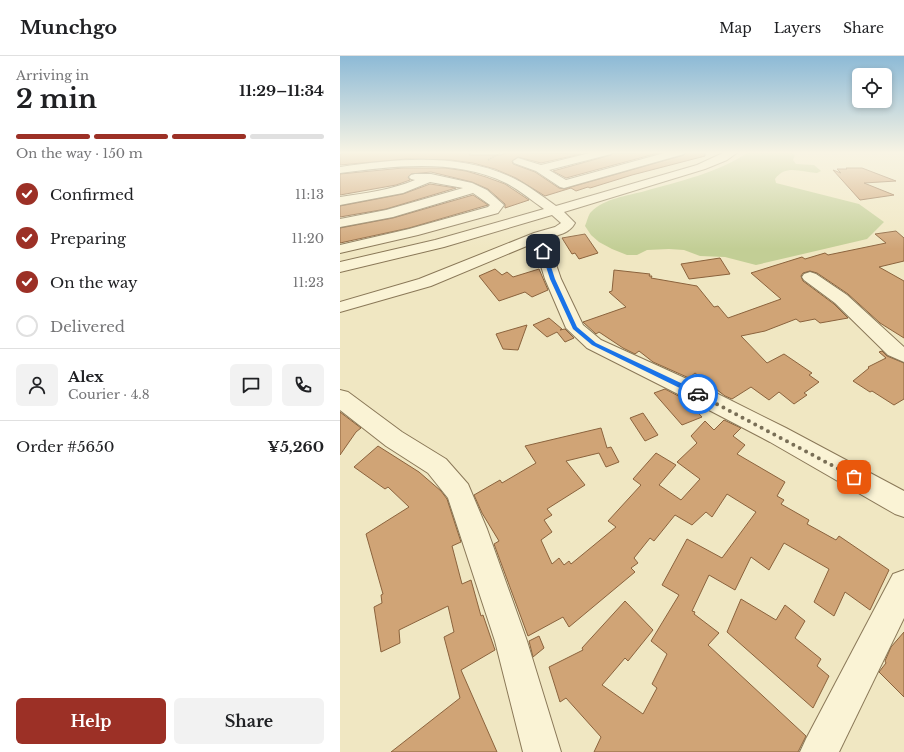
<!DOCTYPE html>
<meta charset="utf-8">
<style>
body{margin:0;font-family:"Libre Baskerville",serif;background:#f2f2f2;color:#202124;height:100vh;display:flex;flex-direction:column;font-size:15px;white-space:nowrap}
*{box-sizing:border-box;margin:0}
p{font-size:13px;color:#757577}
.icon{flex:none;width:22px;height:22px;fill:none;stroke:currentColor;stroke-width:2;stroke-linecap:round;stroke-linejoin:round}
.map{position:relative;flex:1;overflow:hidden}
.sheet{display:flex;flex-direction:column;background:#fff;width:340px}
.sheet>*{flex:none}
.buttons{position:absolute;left:512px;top:12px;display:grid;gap:8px}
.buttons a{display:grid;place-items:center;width:40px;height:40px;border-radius:6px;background:#fff;box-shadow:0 2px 6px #0003;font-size:20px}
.pin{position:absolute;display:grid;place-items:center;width:34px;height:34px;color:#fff;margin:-17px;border-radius:8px;box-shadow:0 2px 6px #0006}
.courier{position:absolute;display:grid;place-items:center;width:40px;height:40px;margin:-20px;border:3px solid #1a73e8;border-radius:50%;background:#fff;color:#222;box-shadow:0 1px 5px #0007}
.summary em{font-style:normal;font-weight:700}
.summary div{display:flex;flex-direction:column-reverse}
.summary{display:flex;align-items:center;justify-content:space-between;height:68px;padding:0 16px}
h1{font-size:26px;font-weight:700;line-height:30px}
.bar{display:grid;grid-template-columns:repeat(4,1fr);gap:6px 4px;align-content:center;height:48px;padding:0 16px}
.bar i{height:5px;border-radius:3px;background:#e0e0e0}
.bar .selected{background:#9c3026}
.bar p{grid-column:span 4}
.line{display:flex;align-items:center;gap:10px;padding:0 16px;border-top:1px solid #e0e0e0}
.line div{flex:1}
.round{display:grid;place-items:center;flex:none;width:42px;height:42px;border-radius:6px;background:#f2f2f2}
ol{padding:0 16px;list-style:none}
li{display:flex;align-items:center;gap:12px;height:44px}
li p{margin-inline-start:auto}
li .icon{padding:4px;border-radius:50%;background:#9c3026;color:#fff;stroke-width:4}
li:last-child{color:#757577}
li i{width:22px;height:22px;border:2px solid #e0e0e0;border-radius:50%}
.button{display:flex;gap:8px;margin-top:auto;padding:8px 16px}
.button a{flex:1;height:46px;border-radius:6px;background:#9c3026;color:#fff;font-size:16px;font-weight:700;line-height:46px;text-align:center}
.button a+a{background:#f2f2f2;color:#202124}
header{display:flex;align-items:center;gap:24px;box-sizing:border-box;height:56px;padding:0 20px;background:#fff;border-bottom:1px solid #e0e0e0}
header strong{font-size:19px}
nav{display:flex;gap:22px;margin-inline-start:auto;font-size:14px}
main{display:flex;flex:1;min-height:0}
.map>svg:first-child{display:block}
</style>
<header>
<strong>Munchgo</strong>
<nav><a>Map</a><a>Layers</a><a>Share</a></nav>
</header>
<main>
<section class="sheet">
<div class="summary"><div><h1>2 min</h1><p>Arriving in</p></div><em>11:29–11:34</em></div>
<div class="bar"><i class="selected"></i><i class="selected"></i><i class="selected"></i><i></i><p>On the way · 150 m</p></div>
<ol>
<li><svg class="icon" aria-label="check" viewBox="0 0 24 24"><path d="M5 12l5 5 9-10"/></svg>Confirmed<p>11:13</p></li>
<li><svg class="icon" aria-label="check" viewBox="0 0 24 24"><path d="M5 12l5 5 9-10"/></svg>Preparing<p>11:20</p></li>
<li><svg class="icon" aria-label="check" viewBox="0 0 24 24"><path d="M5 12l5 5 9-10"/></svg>On the way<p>11:23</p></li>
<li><i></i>Delivered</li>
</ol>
<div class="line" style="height:72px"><a class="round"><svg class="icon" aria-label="person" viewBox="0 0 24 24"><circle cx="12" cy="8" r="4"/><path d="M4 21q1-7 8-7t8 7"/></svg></a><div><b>Alex</b><p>Courier · 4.8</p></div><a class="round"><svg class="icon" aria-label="chat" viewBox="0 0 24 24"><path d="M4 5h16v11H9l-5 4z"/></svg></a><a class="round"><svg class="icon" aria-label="phone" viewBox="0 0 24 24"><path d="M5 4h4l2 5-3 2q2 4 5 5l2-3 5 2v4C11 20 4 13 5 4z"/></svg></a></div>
<div class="line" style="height:52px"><div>Order #5650</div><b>¥5,260</b></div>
<div class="button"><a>Help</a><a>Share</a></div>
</section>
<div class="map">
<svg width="564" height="696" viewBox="0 0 564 696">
<rect width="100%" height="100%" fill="#f0e7c2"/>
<path fill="#c2ce95" d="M408,96h44l3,3 -2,5 3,4 18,1 7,6 -4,2c-17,-1 -31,-9 -42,6l1,4 83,21 25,18 -17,17 -111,26 -31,-8 -25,-1 -16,-6 -15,-1 -22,1 -10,5h-10l-15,-6 -13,-7 -8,-7 -6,-9c2,-4 3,-11 6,-14 14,-14 36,-16 54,-21 32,-9 76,-19 103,-39z"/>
<g fill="#d0a476" stroke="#8b633d">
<polygon points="4,96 131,96 129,99 161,99 167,96 241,98 201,107 178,101 172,105 173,108 195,116 219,132 224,133 344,99 346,96 365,96 365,100 292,119 250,132 248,131 236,135 231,132 205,140 176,122 155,113 133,107 111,104 66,103 0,109 0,99"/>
<polygon points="294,96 322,96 226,122 213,115 271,99 273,97 296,97"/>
<polygon points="63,112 105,112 126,115 146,121 165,128 189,144 165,152 165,148 148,133 132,126 91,116 71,118 68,121 70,124 56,129 0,139 0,118"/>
<polygon points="506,112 522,112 556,125 524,127 554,139 520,144 493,114 501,117 497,113 507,113"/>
<polygon points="90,128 116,132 46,153 0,161 0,150 63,138"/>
<polygon points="133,139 148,149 69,172 0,187 0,172 53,162"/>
<polygon points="556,175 564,182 564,205 539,211 564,225 564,282 540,267 508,238 477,217 470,215 463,217 461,220 463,225 494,248 508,262 480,267 475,263 460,266 456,263 425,275 401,280 427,307 444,298 472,317 469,319 479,326 464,337 467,339 454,348 439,336 429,344 411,331 392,343 385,340 355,317 349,322 313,306 299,295 295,298 283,292 259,276 256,278 243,266 286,251 269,236 272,235 274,214 310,218 309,220 312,220 311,222 357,230 374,251 378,250 388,262 441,243 411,217 462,201 465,203 485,197 488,199 546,187 535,178"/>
<polygon points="245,178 258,197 239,203 235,197 232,198 222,182"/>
<polygon points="380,202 390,218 349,223 341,208"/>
<polygon points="155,213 162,219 167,216 173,221 199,213 208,234 192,241 185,236 159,245 139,220"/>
<polygon points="209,262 222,273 220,274 225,273 234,282 225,286 217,276 207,281 193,269"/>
<polygon points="187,269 178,294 163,293 156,278"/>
<polygon points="542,295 547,300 564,307 564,343 554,349 532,335 530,336 513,325 529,312 528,311 546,302 539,296"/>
<polygon points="325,333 346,344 362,361 342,369 314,337"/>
<polygon points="0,356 21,372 16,376 0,399"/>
<polygon points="303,357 318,379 305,385 290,362"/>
<polygon points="384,364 401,372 393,380 405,389 397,398 445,426 437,440 444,444 441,448 469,464 467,468 496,484 499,480 549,514 530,554 505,536 494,560 474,546 489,513 444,487 429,514 411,501 395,534 369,519 352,555 355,556 354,558 379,577 368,589 466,680 458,696 254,696 261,681 226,642 220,646 209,611 243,594 242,592 285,545 313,574 288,605 285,602 262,629 303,658 317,632 312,628 327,598 311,585 339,539 322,529 347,483 382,502 416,456 387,438 372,461 366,456 352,469 335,459 314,485 310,482 294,502 298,507 291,512 295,516 229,571 223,561 188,580 154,488 159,485 142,457 134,439 160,424 162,427 196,407 185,390 261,372 267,392 271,391 279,406 266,411 259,397 226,405 245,429 207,453 212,459 204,464 212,476 201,484 212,508 219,502 224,509 229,505 231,508 276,471 268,465 301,429 293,423 316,397 336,409 319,429 341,444 360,423 337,406 357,387 351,380 365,365 374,374"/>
<polygon points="38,390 79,416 101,435 107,443 121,486 112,490 122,528 131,524 141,560 143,559 155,594 121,614 157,696 51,696 120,642 104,581 114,576 108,550 59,574 60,587 41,596 34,551 42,547 41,539 43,538 26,478 69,451 48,431 45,433 14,411"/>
<polygon points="401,543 436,564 445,549 465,565 455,582 481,603 477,610 489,620 473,652 387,576"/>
<polygon points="564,576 564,641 539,616 546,607 545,605 551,591"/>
<polygon points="199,580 204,592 193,601 189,585"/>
</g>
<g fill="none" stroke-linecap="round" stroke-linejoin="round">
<g stroke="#8a7858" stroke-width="2">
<g id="minor">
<polygon points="254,96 272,96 271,98 209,114 226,124 328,96 345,96 344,98 224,132 220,131 196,115 174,107 173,105 178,102 201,109"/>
<path d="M385,96h13l-11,8 -22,9 -141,43 11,11c-6,11 -17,12 -28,15l14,41 22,46 18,15 99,45 86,43 118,63v26l-9,-3 -125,-72 -86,-45 -97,-49 -21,-20 -21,-49 -11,-36 -103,43 -91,26v-10l79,-23 115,-46 21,-6 6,-4 -9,-8 -108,32 -104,25v-10l95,-22 109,-31c-13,-9 -25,-19 -38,-26 -51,-25 -112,-17 -166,-10v-6c57,-8 121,-15 175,12 14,7 27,17 41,27l141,-41z"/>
<path d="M75,118h16l41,9 15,7 17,15 -6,8 -80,22 -78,18v-8l69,-16 79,-22 2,-2 -17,-12 -80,24 -53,10v-8l46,-9 77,-22 -33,-6 -27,11 -63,12v-8c26,-4 51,-7 75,-17l-4,-1 -2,-2 2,-2z"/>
<polygon points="470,216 476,218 507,239 564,291 564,306 548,299 495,247 464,224 462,221 464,218"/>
<polygon points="0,334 8,336 62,376 106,403 128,428 147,473 187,585 221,696 183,696 155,585 108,442 88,417 46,390 0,354"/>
<polygon points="564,514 564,562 499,696 460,696 466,683 553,518"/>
</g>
</g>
<polyline stroke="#8a7858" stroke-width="1.5" stroke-dasharray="1.5 1" stroke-linecap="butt" points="148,104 162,96"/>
<use href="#minor" fill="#faf3d5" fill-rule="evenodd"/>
</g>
<linearGradient id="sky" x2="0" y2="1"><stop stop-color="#8dbad6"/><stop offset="0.5" stop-color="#f8f4e4"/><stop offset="1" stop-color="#f8f4e4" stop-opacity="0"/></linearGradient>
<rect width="564" height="193" fill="url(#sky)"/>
<polygon fill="#1a73e8" points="203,193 206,195 215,223 237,271 256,287 360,336 360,340 356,340 252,289 233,273 210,223 201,195"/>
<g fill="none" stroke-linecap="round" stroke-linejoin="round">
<polyline stroke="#796f57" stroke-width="4" stroke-dasharray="0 7.2" points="358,338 514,421"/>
</g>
</svg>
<div class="buttons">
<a><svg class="icon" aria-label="locate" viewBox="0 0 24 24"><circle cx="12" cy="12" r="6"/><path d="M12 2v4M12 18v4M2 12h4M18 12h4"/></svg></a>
</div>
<div class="pin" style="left:514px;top:421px;background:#ea580c"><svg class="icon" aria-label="bag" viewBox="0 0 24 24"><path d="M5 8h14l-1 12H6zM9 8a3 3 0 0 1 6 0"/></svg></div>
<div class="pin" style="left:203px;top:195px;background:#1f2937"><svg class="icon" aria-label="home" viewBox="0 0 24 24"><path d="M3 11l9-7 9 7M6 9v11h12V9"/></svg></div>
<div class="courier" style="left:358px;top:338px"><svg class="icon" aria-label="car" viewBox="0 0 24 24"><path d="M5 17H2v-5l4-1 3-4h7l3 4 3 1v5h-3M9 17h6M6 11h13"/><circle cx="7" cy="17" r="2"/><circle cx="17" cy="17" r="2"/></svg></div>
</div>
</main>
